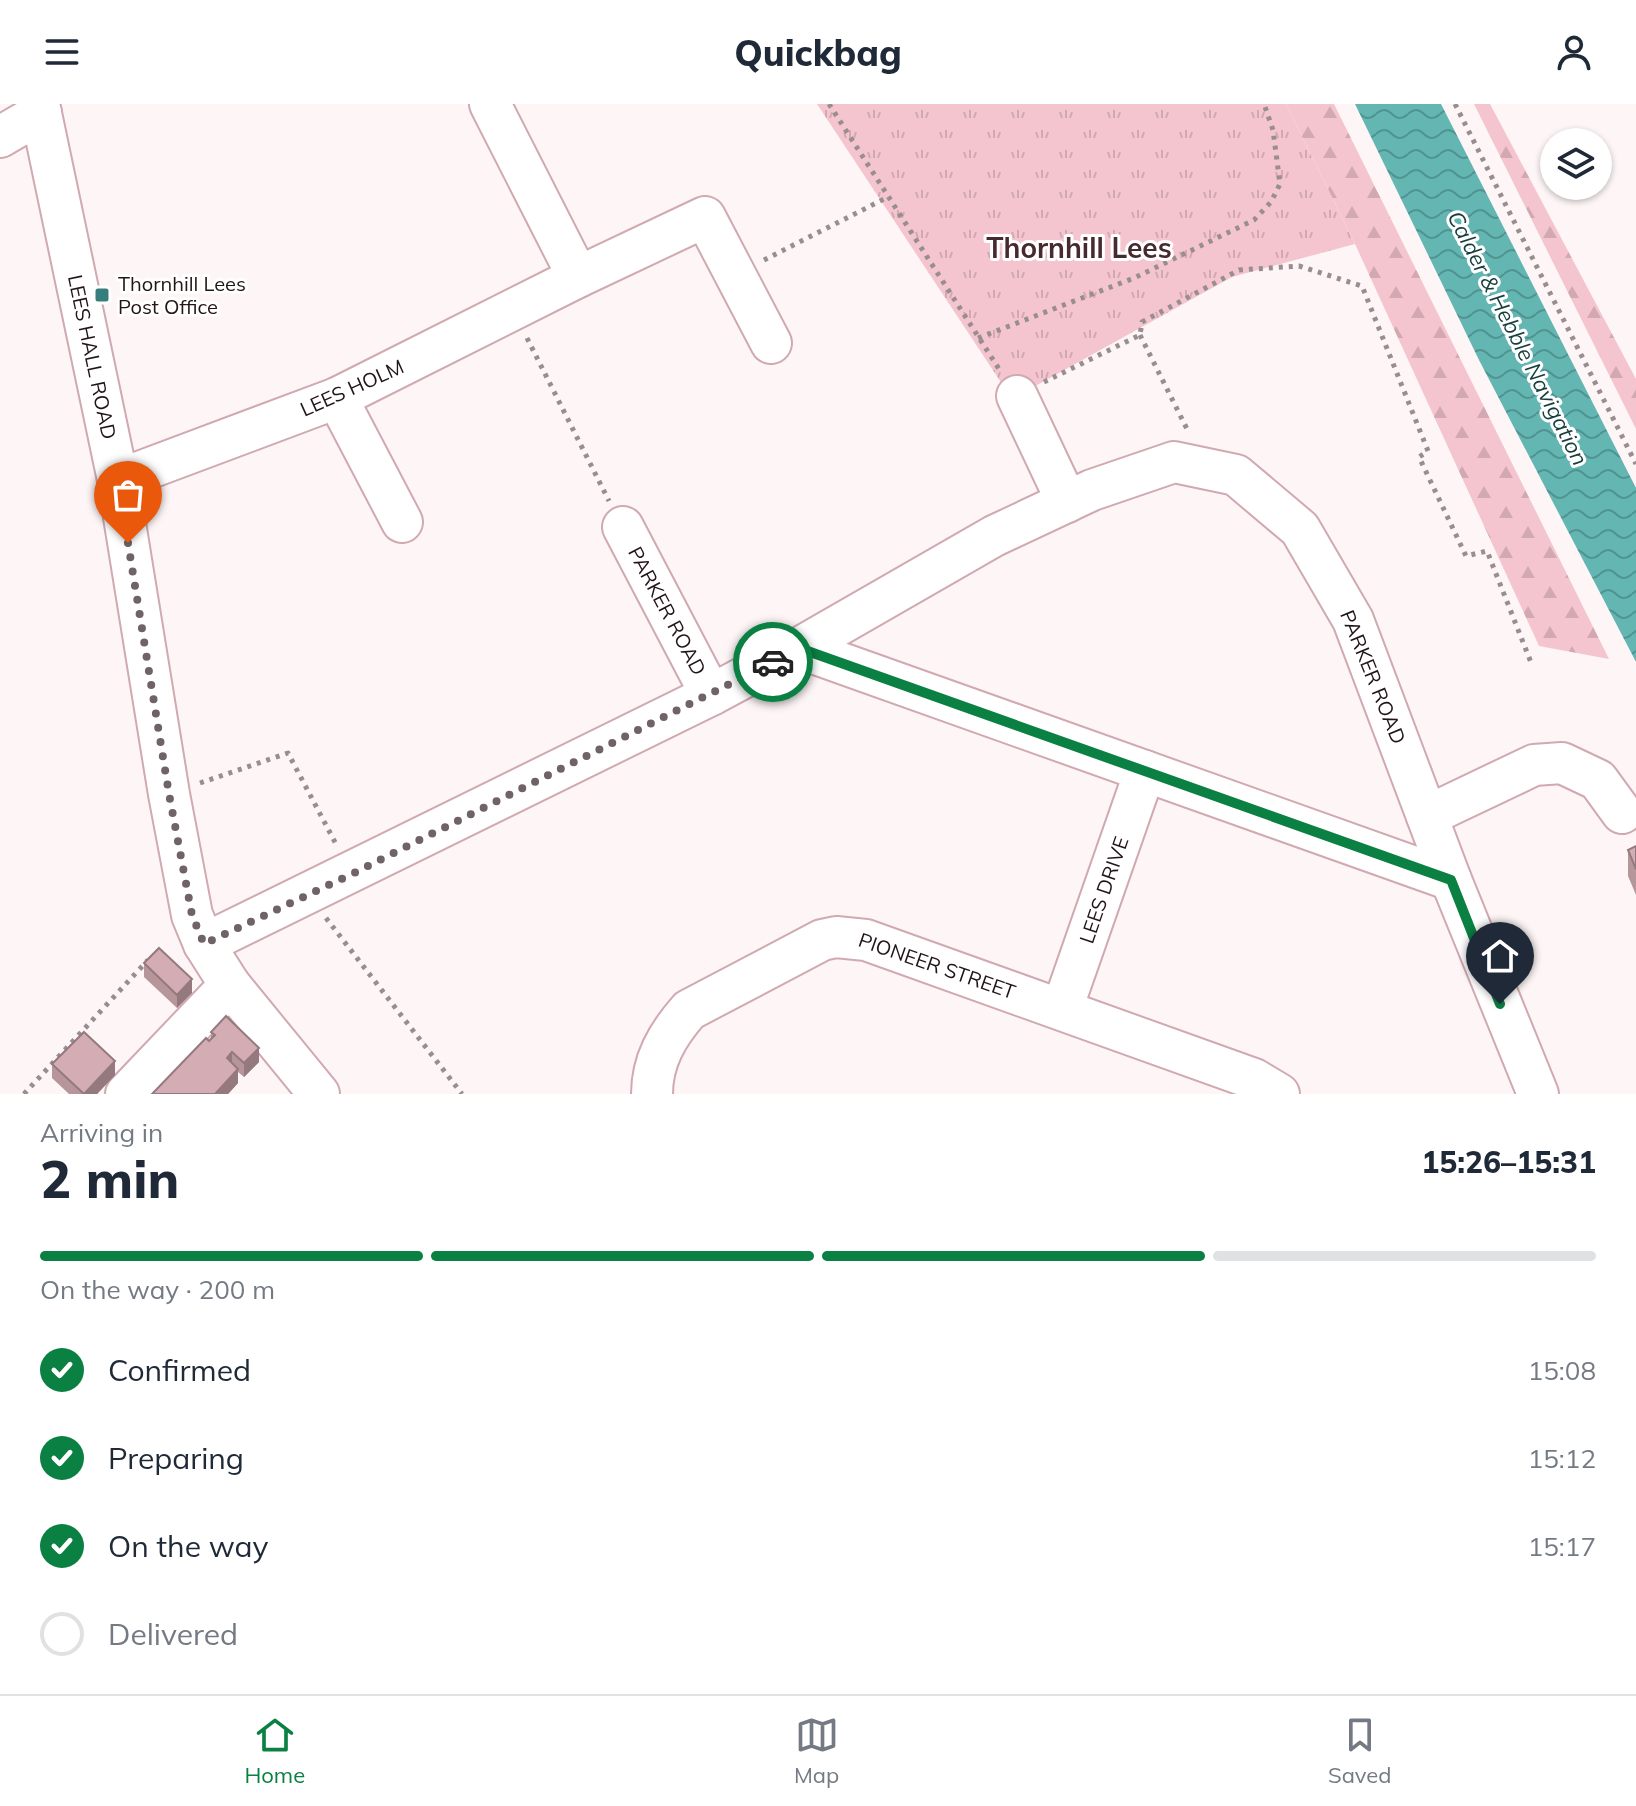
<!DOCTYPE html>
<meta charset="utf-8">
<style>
body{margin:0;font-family:Mulish,sans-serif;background:#f6f6f7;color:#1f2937;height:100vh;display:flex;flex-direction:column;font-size:30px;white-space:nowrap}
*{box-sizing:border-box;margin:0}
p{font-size:26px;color:#747a83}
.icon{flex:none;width:44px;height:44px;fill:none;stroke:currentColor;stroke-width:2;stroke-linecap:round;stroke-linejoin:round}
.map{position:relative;height:990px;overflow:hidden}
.drawer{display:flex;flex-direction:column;background:#fff;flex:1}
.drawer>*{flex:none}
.buttons{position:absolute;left:1540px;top:24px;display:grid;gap:16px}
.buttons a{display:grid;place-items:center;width:72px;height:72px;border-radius:50%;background:#fff;box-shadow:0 2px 6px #0004;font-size:40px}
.pin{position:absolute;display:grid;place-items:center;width:68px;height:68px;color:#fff;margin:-82px -34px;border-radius:50% 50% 50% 0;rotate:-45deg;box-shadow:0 0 8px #0007}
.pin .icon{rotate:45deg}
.courier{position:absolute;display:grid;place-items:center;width:80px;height:80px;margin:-40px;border:6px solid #0b8043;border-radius:50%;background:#fff;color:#222;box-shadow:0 2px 10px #0007}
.headline em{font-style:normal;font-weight:800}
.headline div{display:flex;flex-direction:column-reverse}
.headline{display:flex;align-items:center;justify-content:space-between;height:136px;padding:0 40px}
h1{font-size:52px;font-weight:800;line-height:60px}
.bar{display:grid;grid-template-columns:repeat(4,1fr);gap:12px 8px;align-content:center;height:96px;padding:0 40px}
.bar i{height:10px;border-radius:6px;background:#e0e1e3}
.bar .active{background:#0b8043}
.bar p{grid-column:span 4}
ol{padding:0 40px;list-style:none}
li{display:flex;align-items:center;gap:24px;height:88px}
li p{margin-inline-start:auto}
li .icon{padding:8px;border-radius:50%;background:#0b8043;color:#fff;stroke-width:4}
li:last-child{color:#747a83}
li i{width:44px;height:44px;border:4px solid #e0e1e3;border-radius:50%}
header{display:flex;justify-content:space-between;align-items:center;height:104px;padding:0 40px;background:#fff;font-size:36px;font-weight:800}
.menu{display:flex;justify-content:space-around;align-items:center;height:112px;border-top:2px solid #e0e1e3;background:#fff;font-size:22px;color:#747a83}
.menu a{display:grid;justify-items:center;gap:4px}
.menu .active{color:#0b8043}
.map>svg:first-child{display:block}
</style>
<header><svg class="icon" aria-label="menu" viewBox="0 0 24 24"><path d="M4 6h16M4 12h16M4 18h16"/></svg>Quickbag<svg class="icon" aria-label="person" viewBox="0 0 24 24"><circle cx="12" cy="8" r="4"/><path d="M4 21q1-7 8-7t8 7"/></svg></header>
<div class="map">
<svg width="1636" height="990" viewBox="0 0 1636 990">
<defs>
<pattern id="grass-tufts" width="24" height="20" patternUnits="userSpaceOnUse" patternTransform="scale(2)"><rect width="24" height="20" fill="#f5c5cf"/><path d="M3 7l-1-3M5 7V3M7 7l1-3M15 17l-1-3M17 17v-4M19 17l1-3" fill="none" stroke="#d2a8b1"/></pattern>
<pattern id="forest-firs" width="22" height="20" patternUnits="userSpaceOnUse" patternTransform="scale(2)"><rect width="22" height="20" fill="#f5c5cf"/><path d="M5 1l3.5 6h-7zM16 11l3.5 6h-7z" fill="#d2a8b1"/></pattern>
<pattern id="water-waves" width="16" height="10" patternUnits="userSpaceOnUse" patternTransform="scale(2)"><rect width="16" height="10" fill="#63b6b2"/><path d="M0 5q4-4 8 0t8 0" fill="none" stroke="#519390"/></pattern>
</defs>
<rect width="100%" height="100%" fill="#fdf5f6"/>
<polygon fill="url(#grass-tufts)" points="817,0 1286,0 1355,140 1232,173 1012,295"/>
<g fill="url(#forest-firs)">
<polygon points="1286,0 1334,0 1609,555 1539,542 1355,140"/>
<polygon points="1474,0 1490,0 1636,275 1636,325"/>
</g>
<polygon fill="url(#water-waves)" points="1355,0 1441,0 1636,384 1636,558 1479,256"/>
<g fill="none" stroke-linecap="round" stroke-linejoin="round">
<g stroke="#d0a9b1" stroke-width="44">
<g id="minor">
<polyline points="39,0 118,376 169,690 192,811 204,840 230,881 319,990"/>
<polyline points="0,33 41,9"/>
<polyline points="578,173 705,113 771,239"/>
<polyline points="1017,292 1067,398"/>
<polyline points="337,294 402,418"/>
<polyline points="118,376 337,294 578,173 490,0"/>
<polyline points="623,423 711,591"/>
<polyline points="799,544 1451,776"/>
<polyline points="1427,712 1534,661 1562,659 1598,676 1622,709"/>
<polyline points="204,840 711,591 799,544 994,432 1092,386 1174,358 1236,371 1300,425 1353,516 1451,776 1538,990"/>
<polyline points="1062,905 1145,667"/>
<polyline points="126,990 230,881"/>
<path d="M652,990c0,-33 15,-59 37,-84l133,-70 14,-3 30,3 388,139 25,15"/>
</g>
</g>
<g stroke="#988e90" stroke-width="5" stroke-dasharray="4 6" stroke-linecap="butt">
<polyline points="829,0 999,265"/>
<polyline points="1455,0 1636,360"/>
<polyline points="764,156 888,93"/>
<polyline points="1140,231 1188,327"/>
<polyline points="527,234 609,397"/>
<polyline points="978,234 1134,174 1254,116 1271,98 1280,80 1273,26 1264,0"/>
<polyline points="1044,278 1140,231 1142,218 1239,166 1299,162 1362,182 1428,347 1419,353 1466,452 1487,447 1532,561"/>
<polyline points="200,679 288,649 337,742"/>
<polyline points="326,814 462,990"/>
<polyline points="24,990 148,856"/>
</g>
<use href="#minor" stroke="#fff" stroke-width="40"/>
</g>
<g fill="#b6959b">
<polygon points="1636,742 1636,791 1628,772 1628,746"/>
<polygon points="144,859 192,889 177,904 144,873"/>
<polygon points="211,928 259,958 244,973 238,968 238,979 228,990 152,990 211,935"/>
<polygon points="52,960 115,971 97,990 69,990 52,974"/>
</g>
<g fill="#94797e">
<polygon points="192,875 192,889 177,904 177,891"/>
<polygon points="259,944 259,958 244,973 244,959"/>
<polygon points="232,948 232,962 227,954"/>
<polygon points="115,957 115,971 97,990 84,990"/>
<polygon points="238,965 238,979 228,990 215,990"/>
</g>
<g fill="#d4adb4" stroke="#94797e" stroke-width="2">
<polygon points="1636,742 1636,765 1628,746"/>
<polygon points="159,844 192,875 177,891 144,859"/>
<polygon points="226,912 259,944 244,959 232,948 227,954 238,965 215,990 152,990 206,934 209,937 215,931 211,928"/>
<polygon points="84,928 115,957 84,990 52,960"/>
</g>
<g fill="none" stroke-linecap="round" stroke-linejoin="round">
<polyline stroke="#6f6366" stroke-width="8" stroke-dasharray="0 14.4" points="128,439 169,690 192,811 204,840 352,770 773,558"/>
<polyline stroke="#0b8043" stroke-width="10" points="773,558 799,544 1451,776 1500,900"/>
</g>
<rect fill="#367e7b" stroke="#fff" stroke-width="3" x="94" y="183" width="16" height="16" rx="4"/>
<g text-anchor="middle" stroke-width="6" stroke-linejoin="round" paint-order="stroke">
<g font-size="20" fill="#221518" stroke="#fff" text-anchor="start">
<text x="118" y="187">Thornhill Lees<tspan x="118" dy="23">Post Office</tspan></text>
</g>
<g font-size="20" fill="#221518" stroke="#fff">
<text transform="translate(92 253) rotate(78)" y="7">LEES HALL ROAD</text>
<text transform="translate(352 284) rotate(-24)" y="7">LEES HOLM</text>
<text transform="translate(667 507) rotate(62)" y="7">PARKER ROAD</text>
<text transform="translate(1373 573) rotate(68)" y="7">PARKER ROAD</text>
<text transform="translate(1104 786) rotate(-71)" y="7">LEES DRIVE</text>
<text transform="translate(937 862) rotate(19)" y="7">PIONEER STREET</text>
</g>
<g font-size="22" font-style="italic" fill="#163e3c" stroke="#fff">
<text transform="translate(1518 234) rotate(63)" y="8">Calder &amp; Hebble Navigation</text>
</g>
<g font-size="28" font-weight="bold" fill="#472930" stroke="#fff">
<text x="1079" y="154">Thornhill Lees</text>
</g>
</g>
</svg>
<div class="buttons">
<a><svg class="icon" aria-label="layers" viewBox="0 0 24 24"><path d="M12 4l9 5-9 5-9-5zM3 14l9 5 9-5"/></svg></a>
</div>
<div class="pin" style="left:128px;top:439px;background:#ea580c"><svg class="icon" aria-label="bag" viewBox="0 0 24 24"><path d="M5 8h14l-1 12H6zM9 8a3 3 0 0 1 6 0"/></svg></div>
<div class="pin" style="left:1500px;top:900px;background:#1f2937"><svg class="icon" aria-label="home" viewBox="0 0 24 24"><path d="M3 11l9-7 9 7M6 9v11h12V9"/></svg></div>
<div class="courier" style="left:773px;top:558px"><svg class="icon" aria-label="car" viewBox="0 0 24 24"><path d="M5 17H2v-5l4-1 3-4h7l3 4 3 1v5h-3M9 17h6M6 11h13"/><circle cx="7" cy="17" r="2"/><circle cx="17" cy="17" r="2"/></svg></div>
</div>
<section class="drawer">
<div class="headline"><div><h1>2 min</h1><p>Arriving in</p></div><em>15:26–15:31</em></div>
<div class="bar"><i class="active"></i><i class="active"></i><i class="active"></i><i></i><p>On the way · 200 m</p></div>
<ol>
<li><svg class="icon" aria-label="check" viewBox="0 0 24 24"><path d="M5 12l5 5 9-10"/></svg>Confirmed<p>15:08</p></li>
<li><svg class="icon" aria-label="check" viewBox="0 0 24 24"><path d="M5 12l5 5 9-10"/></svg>Preparing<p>15:12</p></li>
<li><svg class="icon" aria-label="check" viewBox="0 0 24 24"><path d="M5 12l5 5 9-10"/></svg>On the way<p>15:17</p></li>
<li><i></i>Delivered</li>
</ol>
</section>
<nav class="menu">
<a class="active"><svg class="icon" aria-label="home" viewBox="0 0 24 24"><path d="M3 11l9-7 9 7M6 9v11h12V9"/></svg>Home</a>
<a><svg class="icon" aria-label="map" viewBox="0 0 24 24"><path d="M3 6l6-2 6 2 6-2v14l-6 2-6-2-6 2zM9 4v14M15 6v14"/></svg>Map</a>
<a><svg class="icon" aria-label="saved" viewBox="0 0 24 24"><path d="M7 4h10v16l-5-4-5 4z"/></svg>Saved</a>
</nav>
